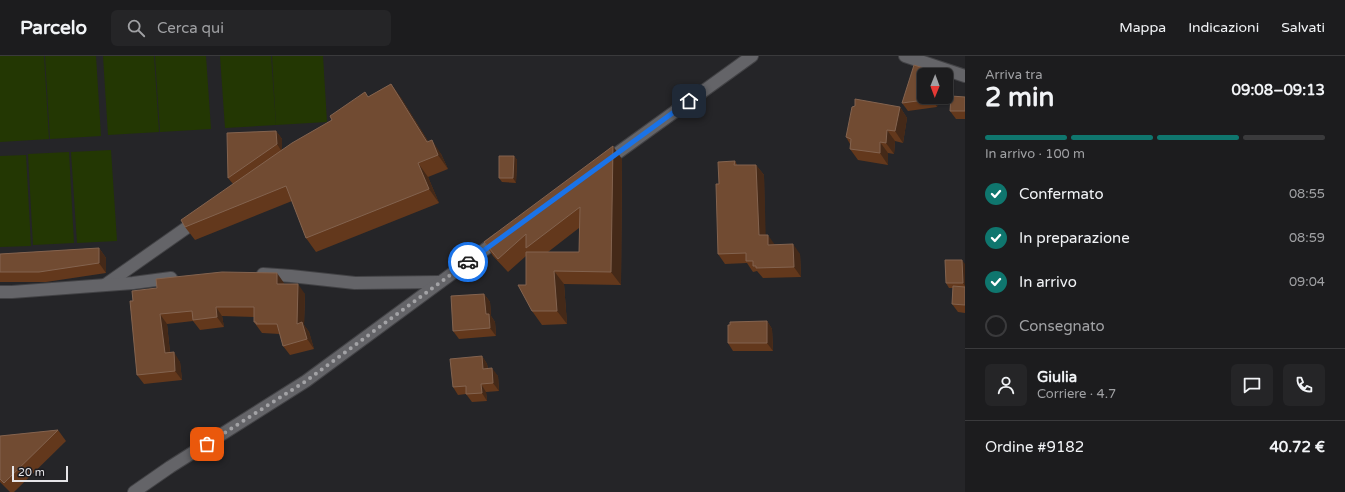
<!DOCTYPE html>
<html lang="it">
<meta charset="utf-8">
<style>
body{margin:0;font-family:"Varela Round",sans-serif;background:#252527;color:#f1f3f6;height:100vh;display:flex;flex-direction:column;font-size:15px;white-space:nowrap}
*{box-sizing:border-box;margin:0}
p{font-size:13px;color:#a0a1a4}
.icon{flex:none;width:22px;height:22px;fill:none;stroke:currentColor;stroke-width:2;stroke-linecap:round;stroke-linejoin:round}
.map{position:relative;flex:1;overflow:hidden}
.details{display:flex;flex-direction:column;background:#1c1c1e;width:380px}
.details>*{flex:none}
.needle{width:26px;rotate:181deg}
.controls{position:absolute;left:917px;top:12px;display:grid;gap:8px}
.controls a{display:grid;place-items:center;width:36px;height:36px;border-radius:6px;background:#1c1c1e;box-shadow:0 1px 3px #0004,0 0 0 1px #3a3a3c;font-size:20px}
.scale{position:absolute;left:12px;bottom:10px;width:56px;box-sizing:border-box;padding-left:4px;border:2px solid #e6e5e8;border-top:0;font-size:11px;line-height:14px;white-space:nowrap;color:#e6e5e8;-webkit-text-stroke:3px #1c1b1f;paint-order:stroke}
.pin{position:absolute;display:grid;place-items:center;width:34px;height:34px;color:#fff;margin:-17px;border-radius:8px;box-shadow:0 2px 6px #0006}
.courier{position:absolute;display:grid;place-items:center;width:40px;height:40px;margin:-20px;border:3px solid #1a73e8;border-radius:50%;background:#fff;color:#222;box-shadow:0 1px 5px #0007}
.summary em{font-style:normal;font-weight:700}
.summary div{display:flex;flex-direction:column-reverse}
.summary{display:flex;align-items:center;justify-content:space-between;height:68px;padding:0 20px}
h1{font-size:26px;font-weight:700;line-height:30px}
.bar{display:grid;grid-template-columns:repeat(4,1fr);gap:6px 4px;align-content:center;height:48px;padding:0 20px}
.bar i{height:5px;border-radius:3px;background:#3a3a3c}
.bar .on{background:#0f766e}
.bar p{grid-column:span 4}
.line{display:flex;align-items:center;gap:10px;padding:0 20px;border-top:1px solid #3a3a3c}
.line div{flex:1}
.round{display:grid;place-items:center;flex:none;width:42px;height:42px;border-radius:6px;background:#252527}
ol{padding:0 20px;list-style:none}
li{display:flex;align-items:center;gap:12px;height:44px}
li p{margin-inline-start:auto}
li .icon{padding:4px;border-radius:50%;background:#0f766e;color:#fff;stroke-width:4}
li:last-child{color:#a0a1a4}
li i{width:22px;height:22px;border:2px solid #3a3a3c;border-radius:50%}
header{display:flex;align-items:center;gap:24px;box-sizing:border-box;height:56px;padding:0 20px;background:#1c1c1e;border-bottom:1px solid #3a3a3c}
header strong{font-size:19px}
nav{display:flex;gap:22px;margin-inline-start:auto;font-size:14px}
.search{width:280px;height:36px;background:#252527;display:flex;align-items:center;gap:10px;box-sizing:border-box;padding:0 14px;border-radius:6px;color:#a0a1a4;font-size:15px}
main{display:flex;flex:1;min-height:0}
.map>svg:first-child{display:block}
</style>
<header>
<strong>Parcelo</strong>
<div class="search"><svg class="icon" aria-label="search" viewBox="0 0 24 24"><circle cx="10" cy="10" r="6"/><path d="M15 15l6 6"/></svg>Cerca qui</div>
<nav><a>Mappa</a><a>Indicazioni</a><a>Salvati</a></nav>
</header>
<main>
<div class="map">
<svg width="965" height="436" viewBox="0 0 965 436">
<rect width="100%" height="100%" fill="#252528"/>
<g fill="#233703">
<polygon points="0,0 44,0 49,83 0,86"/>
<polygon points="45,0 96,0 101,80 50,83"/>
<polygon points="103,0 154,0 159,76 108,79"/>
<polygon points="155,0 206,0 211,73 160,76"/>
<polygon points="220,0 271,0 276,69 225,72"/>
<polygon points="272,0 323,0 327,66 276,69"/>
<polygon points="111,94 117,185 77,187 71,96"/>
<polygon points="69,96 74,187 33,189 28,98"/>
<polygon points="26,99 31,190 0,191 0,100"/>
</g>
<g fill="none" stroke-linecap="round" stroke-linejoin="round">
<g stroke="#424245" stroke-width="14">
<g id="minor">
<polyline points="905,0 965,20"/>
<polyline points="605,106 752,0"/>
<polyline points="263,218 291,220 355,227 440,226"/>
<polyline points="105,229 199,163"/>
<polyline points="0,236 12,236 133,227 171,222"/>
<polyline points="134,436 170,411 306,325 499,183"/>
</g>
</g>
<use href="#minor" stroke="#646468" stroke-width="12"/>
</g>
<g fill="#63381c" fill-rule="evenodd">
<polygon points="391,28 401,42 428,85 441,98 448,113 428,121 439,147 316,196 306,182 292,145 195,184 185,171 233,128 228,122 276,75 282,83 282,94 332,64 368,41"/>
<polygon points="924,41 939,41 937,51 908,55 902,47"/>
<polygon points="965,41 965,63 956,63 950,55"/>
<polygon points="900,51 907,62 903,87 895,85 894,98 888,97 888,109 858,104 850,93 850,88 846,81"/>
<polygon points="514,100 517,104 516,127 502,126 499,122"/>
<path d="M622,103l-1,126 -57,-1 3,40 -25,1 -10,-14 -6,-26v-29l-18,16 -15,-16 -9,-14zM579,172v24h-31z"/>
<polygon points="735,105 737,109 756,109 764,119 765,179 774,188 800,198 801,221 763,222 757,215 753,216 747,207 725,208 718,198 719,128"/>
<polygon points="99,192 106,202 106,217 46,226 0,226 0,198"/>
<polygon points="965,208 965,257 958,256 952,248 953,232 949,232 946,227"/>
<polygon points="284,227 284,228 305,238 304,269 309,276 314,293 290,299 283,290 280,278 262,277 254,266 254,261 222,260 224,271 200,274 193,265 167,268 170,296 180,306 182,324 144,328 137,319 130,245"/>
<polygon points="484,238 490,246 491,260 495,266 496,280 459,283 453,275"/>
<polygon points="767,265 772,273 773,295 733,295 728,287"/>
<polygon points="482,300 487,308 488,313 498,320 499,335 486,336 487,345 472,346 466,338 458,339 453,331"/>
<polygon points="58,374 66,385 14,436 10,436 0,426 0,380"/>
</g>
<g fill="#442918">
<polygon points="391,28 401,42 437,100 427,86"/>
<polygon points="932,41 939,41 937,51 932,43"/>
<polygon points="900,51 907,62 903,87 895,75"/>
<polygon points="887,74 895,85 894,98 886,87"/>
<polygon points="276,75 282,83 282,96 277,88"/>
<polygon points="432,84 441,98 448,113 438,99"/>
<polygon points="880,86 888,97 888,109 880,97"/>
<polygon points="613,90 622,103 621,229 611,216"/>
<polygon points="514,100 517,104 516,127 513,122"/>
<polygon points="418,107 428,121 439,147 429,133"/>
<polygon points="756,109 764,119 766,189 759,179"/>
<polygon points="768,179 775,189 768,189"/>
<polygon points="793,188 800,198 801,221 794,211"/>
<polygon points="99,192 106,202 106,217 99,207"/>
<polygon points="962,204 965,208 965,230 963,227"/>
<polygon points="554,215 564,228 567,268 557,255"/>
<polygon points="277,217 284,227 284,238 277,228"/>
<polygon points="298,228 305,238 304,269 309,276 314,293 297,268"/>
<polygon points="484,238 490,246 491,260 495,266 496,280 490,272 486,258"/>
<polygon points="216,251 222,260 224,271 217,261"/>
<polygon points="160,258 167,268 171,307 165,297"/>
<polygon points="767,265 772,273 773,295 767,287"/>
<polygon points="174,296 180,306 182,324 175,315"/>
<polygon points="482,300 487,308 489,321 483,313"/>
<polygon points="492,312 498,320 499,335 493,327"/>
<polygon points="481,328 486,336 487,345 482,337"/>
</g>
<g fill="#714b32" stroke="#83634f">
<polygon points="914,9 936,16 936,19 924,19 924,41 932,41 932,43 902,47"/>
<polygon points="391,28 427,86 432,84 438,99 418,107 429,133 306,182 286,130 185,171 181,164 292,87 332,64 330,60 365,36 368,41"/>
<polygon points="951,40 965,41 965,55 950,55"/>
<polygon points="855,43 900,51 895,75 887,74 886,87 880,86 880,97 850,93 851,83 846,81 852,51 855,50"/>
<polygon points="276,75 277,88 228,122 227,77"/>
<polygon points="613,90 611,216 554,215 557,255 532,255 518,229 526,229 526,196 579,196 580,151 526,192 526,178 498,203 484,186"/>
<polygon points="499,100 514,100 513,122 499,122"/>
<polygon points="735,105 734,109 756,109 759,179 768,179 768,189 793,188 794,211 756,212 756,210 753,210 753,205 746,205 746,197 718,198 716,128 719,128 718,106"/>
<polygon points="99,192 99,207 39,216 0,216 0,198"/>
<polygon points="945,204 962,204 963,227 946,227"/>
<polygon points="222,216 277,217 277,228 298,228 297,268 302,266 307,283 283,290 277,268 256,268 256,266 254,266 254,251 216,251 217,261 193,264 192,255 160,258 165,297 174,296 175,315 137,319 130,245 133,245 132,235 157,232 156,223"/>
<polygon points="953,230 965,231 965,249 952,248"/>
<polygon points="484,238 486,258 489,258 490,272 453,275 451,240"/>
<polygon points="767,265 767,287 728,287 728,269 730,269 730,266"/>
<polygon points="482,300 483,313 492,312 493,327 481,328 482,337 466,338 466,330 453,331 450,303"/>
<polygon points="58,374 4,427 0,423 0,380"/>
</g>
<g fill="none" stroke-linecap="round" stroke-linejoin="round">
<polyline stroke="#a2a2a5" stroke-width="4" stroke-dasharray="0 7.2" points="207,388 306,325 468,206"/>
<polyline stroke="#1a73e8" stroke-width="5" points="468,206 689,45"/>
</g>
</svg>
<div class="controls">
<a><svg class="needle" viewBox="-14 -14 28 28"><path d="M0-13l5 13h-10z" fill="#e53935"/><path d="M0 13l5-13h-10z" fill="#a0a1a4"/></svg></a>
</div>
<div class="scale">20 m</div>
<div class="pin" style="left:207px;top:388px;background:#ea580c"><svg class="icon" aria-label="bag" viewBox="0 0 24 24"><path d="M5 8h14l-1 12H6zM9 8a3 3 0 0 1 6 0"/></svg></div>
<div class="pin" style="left:689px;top:45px;background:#1f2937"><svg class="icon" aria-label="home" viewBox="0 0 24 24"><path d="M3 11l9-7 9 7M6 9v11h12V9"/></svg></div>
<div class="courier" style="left:468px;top:206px"><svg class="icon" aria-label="car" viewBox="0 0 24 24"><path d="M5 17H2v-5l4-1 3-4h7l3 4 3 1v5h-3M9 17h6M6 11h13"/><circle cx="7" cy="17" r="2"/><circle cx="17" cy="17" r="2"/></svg></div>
</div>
<section class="details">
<div class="summary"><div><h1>2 min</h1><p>Arriva tra</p></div><em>09:08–09:13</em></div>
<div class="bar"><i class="on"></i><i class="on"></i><i class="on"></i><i></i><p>In arrivo · 100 m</p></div>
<ol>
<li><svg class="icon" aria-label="check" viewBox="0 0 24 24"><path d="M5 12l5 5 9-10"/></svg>Confermato<p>08:55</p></li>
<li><svg class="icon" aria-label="check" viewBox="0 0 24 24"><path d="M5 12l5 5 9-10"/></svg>In preparazione<p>08:59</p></li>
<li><svg class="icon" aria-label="check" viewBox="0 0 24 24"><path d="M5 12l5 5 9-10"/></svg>In arrivo<p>09:04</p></li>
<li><i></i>Consegnato</li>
</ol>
<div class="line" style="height:72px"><a class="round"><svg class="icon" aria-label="person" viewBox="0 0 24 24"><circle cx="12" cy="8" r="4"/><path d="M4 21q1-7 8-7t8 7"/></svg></a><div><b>Giulia</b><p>Corriere · 4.7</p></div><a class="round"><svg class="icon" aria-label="chat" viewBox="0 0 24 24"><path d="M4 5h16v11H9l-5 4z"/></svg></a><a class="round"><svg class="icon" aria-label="phone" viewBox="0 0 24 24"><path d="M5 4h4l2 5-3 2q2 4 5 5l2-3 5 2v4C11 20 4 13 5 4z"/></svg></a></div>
<div class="line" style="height:52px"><div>Ordine #9182</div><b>40.72 €</b></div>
</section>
</main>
